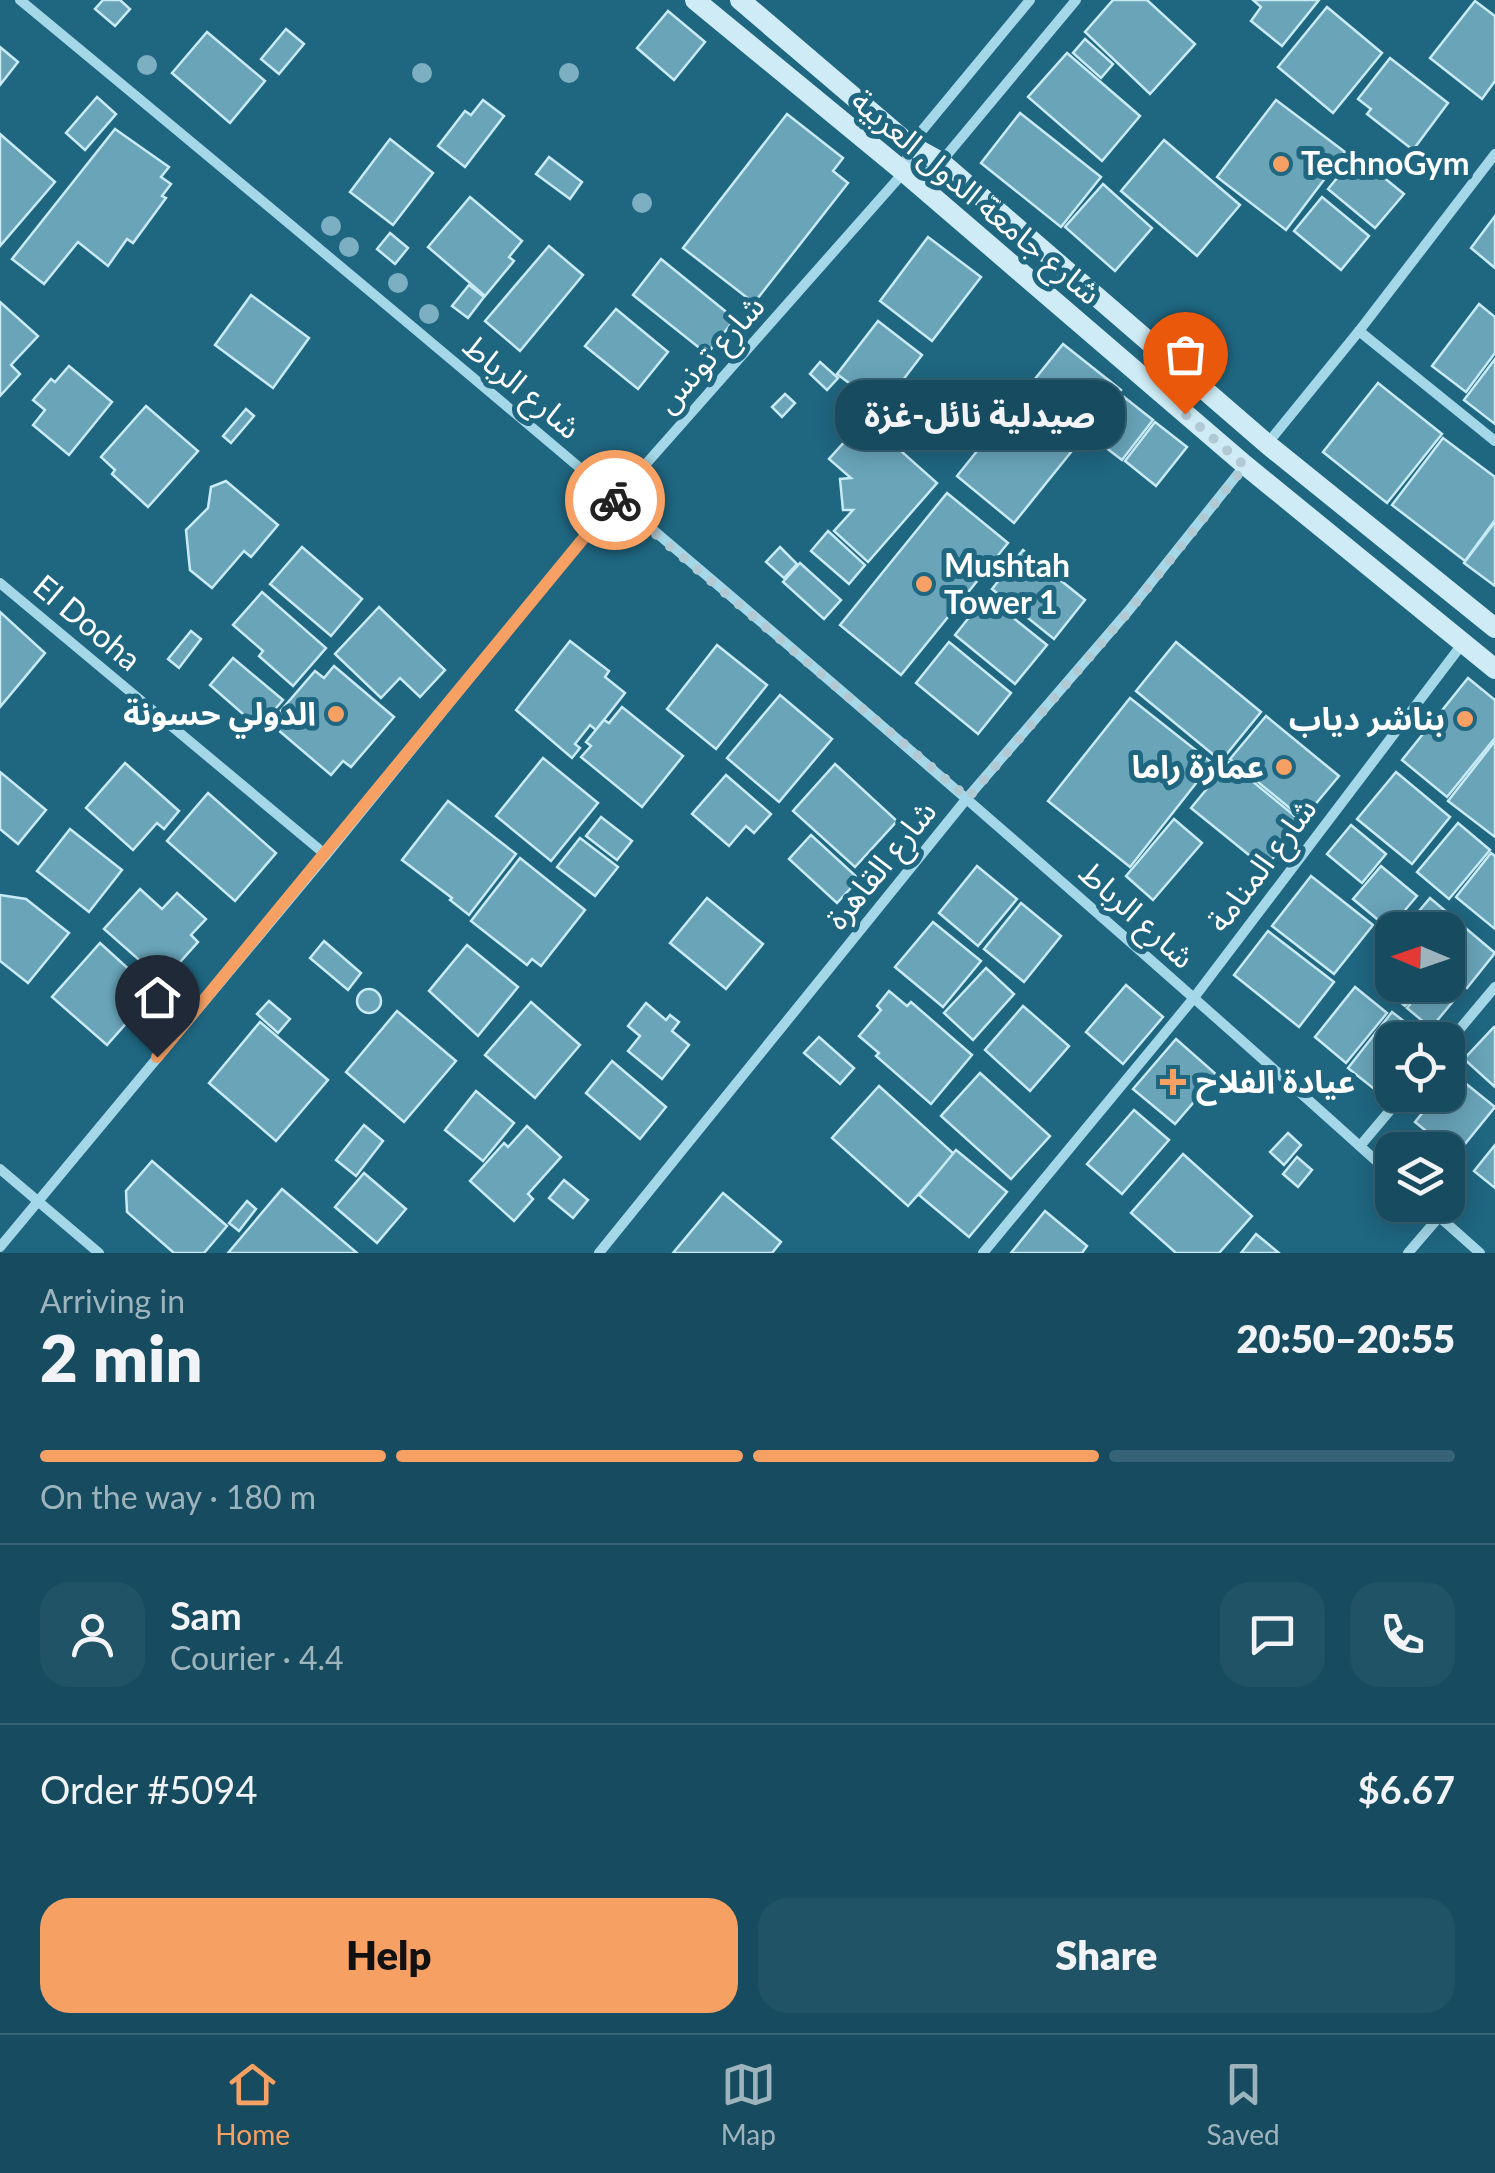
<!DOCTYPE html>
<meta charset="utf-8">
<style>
body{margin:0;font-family:Lato,"Noto Sans Arabic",sans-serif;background:#205366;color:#f1f3f6;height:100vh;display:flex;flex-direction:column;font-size:38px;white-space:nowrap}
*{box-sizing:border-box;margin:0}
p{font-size:32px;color:#9eb4bd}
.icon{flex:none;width:55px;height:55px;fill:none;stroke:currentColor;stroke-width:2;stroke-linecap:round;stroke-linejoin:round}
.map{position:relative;height:1253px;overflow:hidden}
.panel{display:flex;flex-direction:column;background:#174c60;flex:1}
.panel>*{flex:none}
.needle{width:65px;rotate:272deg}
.buttons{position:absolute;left:1375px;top:912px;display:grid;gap:20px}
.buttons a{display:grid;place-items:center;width:90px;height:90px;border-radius:20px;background:#174c60;box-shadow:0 5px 25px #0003,0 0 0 2px #366375;font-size:50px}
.pin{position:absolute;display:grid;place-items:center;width:85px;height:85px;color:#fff;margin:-102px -42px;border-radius:50% 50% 50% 0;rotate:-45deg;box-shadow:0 0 10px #0007}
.pin .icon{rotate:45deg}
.courier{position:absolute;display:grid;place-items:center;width:100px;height:100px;margin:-50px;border:8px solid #f6a064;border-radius:50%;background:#fff;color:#222;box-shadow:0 2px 12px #0007}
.bubble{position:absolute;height:70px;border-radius:30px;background:#174c60;box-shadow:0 5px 25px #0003,0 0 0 2px #366375;font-size:32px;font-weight:800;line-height:70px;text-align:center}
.head em{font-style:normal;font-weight:800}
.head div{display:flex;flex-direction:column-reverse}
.head{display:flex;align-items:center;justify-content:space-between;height:170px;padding:0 40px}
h1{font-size:65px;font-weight:800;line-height:75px}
.bar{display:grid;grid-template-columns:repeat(4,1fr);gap:15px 10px;align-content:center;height:120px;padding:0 40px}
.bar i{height:12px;border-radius:8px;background:#366375}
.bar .current{background:#f6a064}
.bar p{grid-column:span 4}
.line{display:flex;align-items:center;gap:25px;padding:0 40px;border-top:2px solid #366375}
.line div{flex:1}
.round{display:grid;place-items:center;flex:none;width:105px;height:105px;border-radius:30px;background:#205366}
.action{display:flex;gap:20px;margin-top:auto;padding:20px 40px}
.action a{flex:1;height:115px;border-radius:30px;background:#f6a064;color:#111;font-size:40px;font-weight:800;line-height:115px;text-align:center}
.action a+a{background:#205366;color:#f1f3f6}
.dock{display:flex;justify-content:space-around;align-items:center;height:140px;border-top:2px solid #366375;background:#174c60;font-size:28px;color:#9eb4bd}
.dock a{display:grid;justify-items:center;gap:5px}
.dock .current{color:#f6a064}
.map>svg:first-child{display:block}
</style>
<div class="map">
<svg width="1495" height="1253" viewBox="0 0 1495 1253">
<rect width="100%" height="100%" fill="#1f6680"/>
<g fill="#69a4b9" stroke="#c8ebf6" stroke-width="2.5">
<polygon points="103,0 120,0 130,9 115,26 95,9"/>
<polygon points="1113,0 1147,0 1195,44 1150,94 1085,32"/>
<polygon points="1253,0 1319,0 1282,46 1251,21 1261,7"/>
<polygon points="1475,1 1495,16 1495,81 1482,99 1430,58"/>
<polygon points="1327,7 1382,53 1333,113 1278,67"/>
<polygon points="668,11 705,42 674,80 637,48"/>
<polygon points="286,29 304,44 279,74 261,59"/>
<polygon points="207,32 265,81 230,123 172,73"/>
<polygon points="1085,39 1113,64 1101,78 1073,53"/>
<polygon points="0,47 18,62 0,85"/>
<polygon points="1067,53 1140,116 1102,161 1028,97"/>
<polygon points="1390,58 1448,103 1413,150 1367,114 1371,109 1358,99"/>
<polygon points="97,97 116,114 85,150 66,133"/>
<polygon points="483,100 504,116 465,167 438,146 465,111 471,115"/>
<polygon points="1276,100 1345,152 1286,230 1217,177"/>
<polygon points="1020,113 1101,177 1061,227 981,163"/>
<polygon points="787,114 843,158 833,171 848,183 754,303 683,248"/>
<polygon points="115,129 169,167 161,177 171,184 162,196 166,198 133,243 127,239 108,266 78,242 44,284 12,259"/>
<polygon points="0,134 55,182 0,246"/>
<polygon points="390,139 433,173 393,225 350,192"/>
<polygon points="1164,140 1240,205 1197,256 1121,191"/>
<polygon points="1356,155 1404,194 1375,228 1328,189"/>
<polygon points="549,157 582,182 570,199 536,174"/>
<polygon points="1103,184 1152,228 1115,271 1065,227"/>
<polygon points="470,197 522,241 509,257 514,261 485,296 428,247"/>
<polygon points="1322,197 1369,236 1341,270 1294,231"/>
<polygon points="1495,216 1495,268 1471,248"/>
<polygon points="390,233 408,248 395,264 377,249"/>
<polygon points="928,237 981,277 932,341 880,301"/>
<polygon points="549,246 583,275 520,351 485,321"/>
<polygon points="661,259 735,319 707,354 633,295"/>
<polygon points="469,285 484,297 468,318 452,306"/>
<polygon points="251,295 309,338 273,388 215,345"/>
<polygon points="0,302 38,336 11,365 20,374 0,396"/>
<polygon points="1479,304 1495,317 1495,353 1466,392 1432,366"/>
<polygon points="616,309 668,352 638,389 585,346"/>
<polygon points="878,321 922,355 877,414 852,395 857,389 837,374"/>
<polygon points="1063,344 1121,390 1014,523 957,476"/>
<polygon points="1495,359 1495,424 1464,400"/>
<polygon points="820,362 838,378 827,390 810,374"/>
<polygon points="69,366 112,402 69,455 33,425 45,410 33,400 51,379 55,382"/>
<polygon points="1378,383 1442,434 1387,503 1323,452"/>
<polygon points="785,394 795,403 782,417 772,407"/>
<polygon points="1124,397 1153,420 1122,460 1092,437"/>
<polygon points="146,406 198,451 148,507 112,474 115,470 101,457"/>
<polygon points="246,409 254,416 231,443 223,436"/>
<polygon points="865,419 937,483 868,562 834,531 853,510 843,510 840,479 851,478 829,459"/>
<polygon points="1155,422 1187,447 1156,486 1125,461"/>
<polygon points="1443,438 1495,477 1495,520 1465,561 1392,505"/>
<polygon points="226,481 278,525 251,557 244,551 212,588 190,570 186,530 208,508 211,487"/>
<polygon points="947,493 1008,543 901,675 840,625"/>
<polygon points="1495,522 1495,586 1464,563"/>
<polygon points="828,531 865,565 849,584 811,551"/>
<polygon points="302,547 362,599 331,636 270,584"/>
<polygon points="780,547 797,564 784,578 766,562"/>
<polygon points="1023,550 1085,600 1054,639 992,589"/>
<polygon points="800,563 841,600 824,619 783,582"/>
<polygon points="262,592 326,648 293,686 259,656 263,651 233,625"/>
<polygon points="986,596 1047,645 1015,684 955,635"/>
<polygon points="379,607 445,670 420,697 400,678 381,698 335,654"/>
<polygon points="0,612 45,653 0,707"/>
<polygon points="191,631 201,639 179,668 168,659"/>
<polygon points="570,641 609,671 605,677 625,693 596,730 590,725 575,744 580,748 572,758 516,710"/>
<polygon points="949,642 1011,693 978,734 916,683"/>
<polygon points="1176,642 1261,712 1221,761 1136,691"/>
<polygon points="717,645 767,685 716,749 667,709"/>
<polygon points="233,658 283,700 259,728 210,685"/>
<polygon points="334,666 394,717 351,767 343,761 331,775 270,723 315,671 324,678"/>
<polygon points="1468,678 1495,700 1495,738 1447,797 1402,760"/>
<polygon points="780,695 832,739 779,802 727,758"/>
<polygon points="1130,698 1212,763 1130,867 1048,801"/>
<polygon points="622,707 683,756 642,807 581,757 591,746 586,742 604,720 609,723"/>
<polygon points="1266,716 1339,776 1303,819 1230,759"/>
<polygon points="1495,741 1495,837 1448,801"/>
<polygon points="543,758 598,803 551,861 496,816"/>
<polygon points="1229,762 1302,822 1265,868 1191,808"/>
<polygon points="125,763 179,811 164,829 157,823 133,850 86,808"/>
<polygon points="835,764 897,821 855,867 793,811"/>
<polygon points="0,772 46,810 18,844 0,829"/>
<polygon points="1396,772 1450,817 1412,864 1357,819"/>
<polygon points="726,775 771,814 754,833 746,826 729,846 692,814"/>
<polygon points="208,793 276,853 235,901 167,841"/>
<polygon points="448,801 516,854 469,915 450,900 452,898 402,860"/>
<polygon points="601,817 632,841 617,860 586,836"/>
<polygon points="1174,819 1202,843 1153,900 1126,876"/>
<polygon points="1458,823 1490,850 1449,899 1417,872"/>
<polygon points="1351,825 1386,854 1362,883 1327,854"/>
<polygon points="70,829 122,870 89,912 37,871"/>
<polygon points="811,835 859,879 837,903 789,859"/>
<polygon points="580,838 618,867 595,896 557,867"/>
<polygon points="1491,853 1495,856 1495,929 1456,897"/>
<polygon points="520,858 585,910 541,966 532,959 527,965 471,921"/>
<polygon points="977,866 1017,899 978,946 939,913"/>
<polygon points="1381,866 1417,896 1389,929 1353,899"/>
<polygon points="1311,876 1373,925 1334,974 1272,926"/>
<polygon points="140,889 162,909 177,893 206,919 191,935 198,942 163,981 104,929"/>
<polygon points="0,895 26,899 69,933 28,983 0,961"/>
<polygon points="707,898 763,944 726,989 670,943"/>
<polygon points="1430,898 1495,953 1467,988 1448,972 1448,930 1403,930"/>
<polygon points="1021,903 1061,936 1024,982 984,949"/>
<polygon points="933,922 981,961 943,1007 895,967"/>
<polygon points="1268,931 1334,982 1299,1027 1234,975"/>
<polygon points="324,941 361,973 348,990 310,958"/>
<polygon points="100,943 154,992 107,1045 52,997"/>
<polygon points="467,945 518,987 478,1036 429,991"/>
<polygon points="1392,961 1392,985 1423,985 1405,1006 1376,982"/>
<polygon points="986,968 1014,994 973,1040 944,1013"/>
<polygon points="1448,983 1460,993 1431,1028 1407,1008 1426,985"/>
<polygon points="1126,985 1163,1017 1123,1064 1086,1032"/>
<polygon points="1355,987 1387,1013 1346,1063 1315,1037"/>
<circle cx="369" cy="1001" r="12"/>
<polygon points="889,991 907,1006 911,1002 972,1055 931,1104 876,1056 879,1053 859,1036 881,1010 877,1006"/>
<polygon points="269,1001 290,1019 278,1033 257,1014"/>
<polygon points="531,1002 580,1045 535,1098 485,1055"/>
<polygon points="646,1003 666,1020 670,1015 679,1022 672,1031 689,1045 662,1079 628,1051 640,1036 628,1026"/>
<polygon points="1023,1006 1069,1046 1030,1091 985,1050"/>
<polygon points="397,1011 456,1061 404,1122 346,1072"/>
<polygon points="1392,1012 1427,1039 1392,1040 1392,1083 1383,1096 1348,1068"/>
<polygon points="260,1022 328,1080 276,1141 209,1083"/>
<polygon points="1494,1027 1495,1027 1495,1087 1464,1059"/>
<polygon points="819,1037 854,1068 840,1084 804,1053"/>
<polygon points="1176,1039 1217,1075 1175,1124 1133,1089"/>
<polygon points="612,1061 666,1107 640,1139 586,1093"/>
<polygon points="980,1073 1050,1136 1011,1179 941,1116"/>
<polygon points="1454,1074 1495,1107 1456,1155 1415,1122 1437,1095 1448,1095 1448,1081"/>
<polygon points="879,1086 954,1154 908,1206 832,1138"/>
<polygon points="476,1091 514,1123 483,1161 445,1130"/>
<polygon points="1134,1110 1169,1140 1122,1194 1087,1164"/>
<polygon points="364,1125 383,1141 356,1176 336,1160"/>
<polygon points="527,1126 561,1157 528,1194 533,1199 514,1221 470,1181 504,1143 508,1147"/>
<polygon points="1288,1133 1301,1145 1284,1165 1270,1152"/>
<polygon points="1495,1145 1495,1188 1474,1171"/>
<polygon points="956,1150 1007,1192 969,1237 919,1195"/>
<polygon points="1183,1154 1252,1216 1219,1253 1176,1253 1131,1213"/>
<polygon points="1297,1157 1312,1170 1298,1187 1283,1174"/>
<polygon points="152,1161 227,1226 204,1253 174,1253 127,1212 126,1191"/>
<polygon points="364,1173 406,1209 377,1243 335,1207"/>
<polygon points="564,1180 588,1200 573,1218 549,1198"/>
<polygon points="282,1189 357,1253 228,1253"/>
<polygon points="723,1193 781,1242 772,1253 673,1253"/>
<polygon points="247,1201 256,1209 239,1231 229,1223"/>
<polygon points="1045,1211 1087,1246 1082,1253 1011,1253"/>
<polygon points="1256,1234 1279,1253 1241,1253"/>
</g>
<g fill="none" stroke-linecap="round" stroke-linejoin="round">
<g stroke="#a4d7e8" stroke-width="10">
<path d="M20,0c464,384 925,772 1372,1175"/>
<polyline points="915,182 941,162 1076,0"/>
<polyline points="1359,331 1495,441"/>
<polyline points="1267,444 1359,331 1495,154"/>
<polyline points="0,583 326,855"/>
<polyline points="1448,1043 1495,987"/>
<polyline points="1360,1146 1403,1095"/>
<polyline points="0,1169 99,1253"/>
<polyline points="1426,1205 1480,1253"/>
<polyline points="0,1247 326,855 615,499 904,172 910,145 1030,0"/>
<polyline points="599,1253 968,797 1130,609 1245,465"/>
<polyline points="983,1253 1193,999 1463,643"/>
<polyline points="1408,1253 1439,1217"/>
</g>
<g stroke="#cfecf6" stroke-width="20">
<polyline points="695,0 904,172 1245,465 1495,669"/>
<polyline points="740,0 910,145 941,162 1267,444 1495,628"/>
</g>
</g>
<g fill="#7cafc1">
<circle cx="147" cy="65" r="10"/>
<circle cx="422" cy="73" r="10"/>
<circle cx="569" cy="73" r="10"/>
<circle cx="642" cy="203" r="10"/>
<circle cx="331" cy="226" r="10"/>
<circle cx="349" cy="247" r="10"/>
<circle cx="398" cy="283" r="10"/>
<circle cx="429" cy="314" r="10"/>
</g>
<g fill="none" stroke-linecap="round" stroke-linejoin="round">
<polyline stroke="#b1c9d3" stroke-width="10" stroke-dasharray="0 18" points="615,500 968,798 1130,610 1245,466 1185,414"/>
<polyline stroke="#f6a064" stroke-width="12" points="157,1057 615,500"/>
</g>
<g fill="#f6a064" stroke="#1f6680" stroke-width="4">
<circle cx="1281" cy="164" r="10"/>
<circle cx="924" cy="584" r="10"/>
<circle cx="336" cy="714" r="10"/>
<circle cx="1465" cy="719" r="10"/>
<circle cx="1284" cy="767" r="10"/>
<path d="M1168 1067h10v10h10v10h-10v10h-10v-10h-10v-10h10z"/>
</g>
<g text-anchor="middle" stroke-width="10" stroke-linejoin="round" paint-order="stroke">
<g font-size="32" font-weight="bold" fill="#fff" stroke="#1f6680" text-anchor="start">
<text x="1301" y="175">TechnoGym</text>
<text x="944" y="577">Mushtah<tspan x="944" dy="37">Tower 1</tspan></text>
<text x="316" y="725" text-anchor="end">الدولي حسونة</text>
<text x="1445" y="730" text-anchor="end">بناشر دياب</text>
<text x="1264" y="778" text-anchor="end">عمارة راما</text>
<text x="1196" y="1093">عيادة الفلاح</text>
</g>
<g font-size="32" fill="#fff" stroke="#1f6680">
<text transform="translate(976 197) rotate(40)" y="11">شارع جامعة الدول العربية</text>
<text transform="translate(710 354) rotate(-48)" y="11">شارع تونس</text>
<text transform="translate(522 387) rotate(40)" y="11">شارع الرباط</text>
<text transform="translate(87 623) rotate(40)" y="11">El Dooha</text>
<text transform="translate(881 865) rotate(-51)" y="11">شارع القاهرة</text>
<text transform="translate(1262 865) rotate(-53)" y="11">شارع المنامة</text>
<text transform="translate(1137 915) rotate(42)" y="11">شارع الرباط</text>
</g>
</g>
</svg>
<div class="buttons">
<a><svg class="needle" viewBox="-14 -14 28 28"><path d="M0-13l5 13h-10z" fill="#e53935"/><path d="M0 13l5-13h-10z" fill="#9eb4bd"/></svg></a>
<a><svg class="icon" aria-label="locate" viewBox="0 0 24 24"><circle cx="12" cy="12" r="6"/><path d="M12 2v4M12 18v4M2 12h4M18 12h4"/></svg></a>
<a><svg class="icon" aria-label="layers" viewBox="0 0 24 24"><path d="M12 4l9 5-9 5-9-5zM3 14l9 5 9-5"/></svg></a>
</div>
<div class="pin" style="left:1185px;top:414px;background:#ea580c"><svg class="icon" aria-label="bag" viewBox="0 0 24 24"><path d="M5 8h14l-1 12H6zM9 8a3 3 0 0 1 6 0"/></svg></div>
<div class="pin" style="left:157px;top:1057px;background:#1f2937"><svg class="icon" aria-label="home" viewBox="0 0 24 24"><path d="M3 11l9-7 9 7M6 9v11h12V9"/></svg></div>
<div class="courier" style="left:615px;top:500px"><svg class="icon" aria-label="bike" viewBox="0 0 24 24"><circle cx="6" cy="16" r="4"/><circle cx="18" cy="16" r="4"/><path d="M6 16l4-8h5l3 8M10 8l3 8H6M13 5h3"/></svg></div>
<div class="bubble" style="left:835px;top:380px;width:290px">صيدلية نائل-غزة</div>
</div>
<section class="panel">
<div class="head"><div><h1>2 min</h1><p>Arriving in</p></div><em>20:50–20:55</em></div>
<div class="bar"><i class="current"></i><i class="current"></i><i class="current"></i><i></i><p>On the way · 180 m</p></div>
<div class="line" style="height:180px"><a class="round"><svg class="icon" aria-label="person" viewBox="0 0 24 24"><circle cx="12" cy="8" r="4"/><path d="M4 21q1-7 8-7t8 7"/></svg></a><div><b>Sam</b><p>Courier · 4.4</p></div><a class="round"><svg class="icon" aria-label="chat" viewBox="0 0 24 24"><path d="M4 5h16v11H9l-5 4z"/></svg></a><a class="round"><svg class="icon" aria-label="phone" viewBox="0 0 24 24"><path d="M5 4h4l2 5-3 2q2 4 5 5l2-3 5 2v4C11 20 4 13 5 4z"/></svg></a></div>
<div class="line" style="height:130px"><div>Order #5094</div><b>$6.67</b></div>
<div class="action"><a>Help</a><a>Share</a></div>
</section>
<nav class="dock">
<a class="current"><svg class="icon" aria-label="home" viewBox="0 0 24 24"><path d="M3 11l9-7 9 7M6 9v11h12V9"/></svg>Home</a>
<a><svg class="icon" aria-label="map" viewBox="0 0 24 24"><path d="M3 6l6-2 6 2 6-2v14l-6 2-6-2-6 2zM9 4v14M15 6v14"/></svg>Map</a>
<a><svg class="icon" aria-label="saved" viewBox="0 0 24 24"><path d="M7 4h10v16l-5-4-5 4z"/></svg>Saved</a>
</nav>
